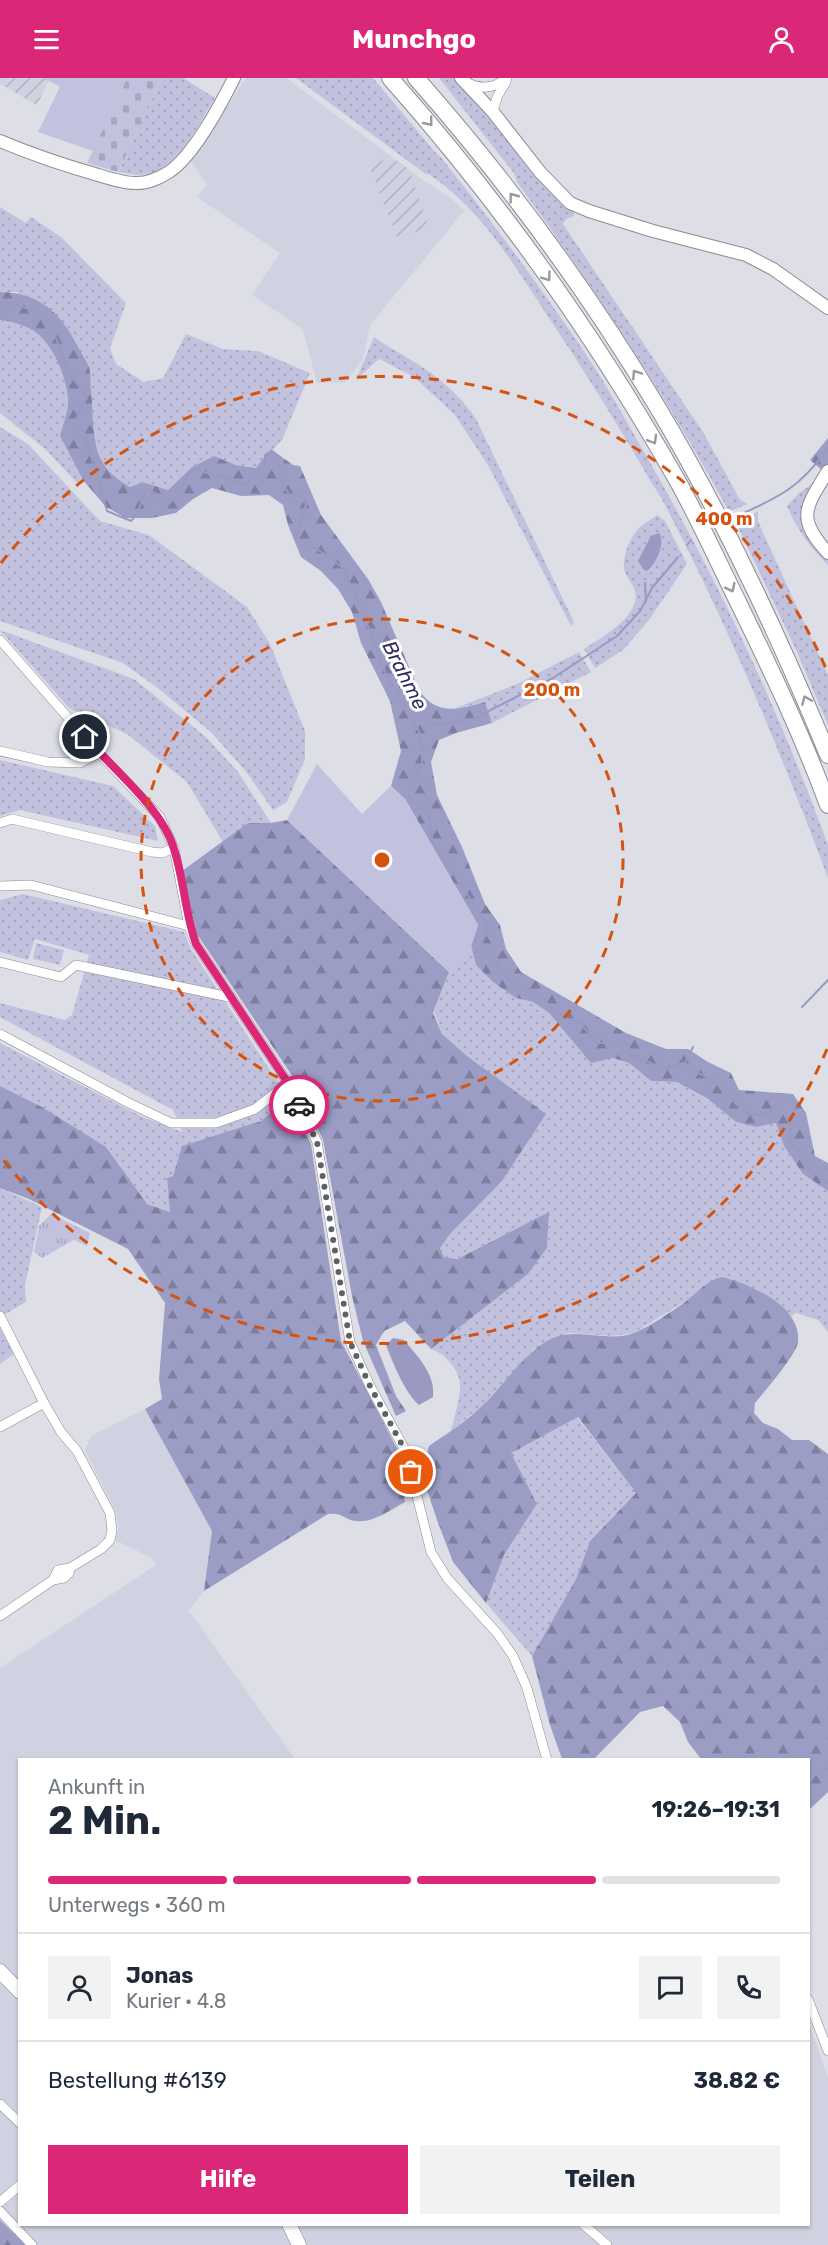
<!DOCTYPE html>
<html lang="de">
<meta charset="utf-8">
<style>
body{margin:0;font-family:Rubik,sans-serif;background:#f2f2f3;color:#1f2937;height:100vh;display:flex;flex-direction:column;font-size:22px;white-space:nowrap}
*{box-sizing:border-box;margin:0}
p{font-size:20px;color:#747a83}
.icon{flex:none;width:33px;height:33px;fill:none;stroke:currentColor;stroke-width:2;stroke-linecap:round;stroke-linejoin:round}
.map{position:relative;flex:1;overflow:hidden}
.panel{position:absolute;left:18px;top:1680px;width:792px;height:468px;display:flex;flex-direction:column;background:#fff;border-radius:0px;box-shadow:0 2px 4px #0004}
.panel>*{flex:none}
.pin{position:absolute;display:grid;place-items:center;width:51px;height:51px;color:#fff;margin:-26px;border:3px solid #fff;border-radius:50%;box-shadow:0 2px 6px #0007}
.courier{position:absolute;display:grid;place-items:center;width:60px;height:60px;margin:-30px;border:4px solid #db2777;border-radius:50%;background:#fff;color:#222;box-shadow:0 2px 8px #0007}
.summary em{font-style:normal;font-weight:700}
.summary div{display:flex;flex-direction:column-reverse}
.summary{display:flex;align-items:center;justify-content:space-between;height:102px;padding:0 30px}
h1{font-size:39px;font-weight:700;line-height:45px}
.bar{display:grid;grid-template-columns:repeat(4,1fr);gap:9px 6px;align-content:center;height:72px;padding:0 30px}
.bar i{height:8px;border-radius:4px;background:#e0e1e3}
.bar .current{background:#db2777}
.bar p{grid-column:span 4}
.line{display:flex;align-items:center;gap:15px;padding:0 30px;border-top:2px solid #e0e1e3}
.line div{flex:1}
.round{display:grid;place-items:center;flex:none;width:63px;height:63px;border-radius:0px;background:#f2f2f3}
.button{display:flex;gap:12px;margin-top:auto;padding:12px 30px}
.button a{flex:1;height:69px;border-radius:0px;background:#db2777;color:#fff;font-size:24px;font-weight:700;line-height:69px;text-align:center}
.button a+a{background:#f2f2f3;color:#1f2937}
header{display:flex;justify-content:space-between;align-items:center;height:78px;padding:0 30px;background:#db2777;color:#fff;font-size:27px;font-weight:700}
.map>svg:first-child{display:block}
</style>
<header><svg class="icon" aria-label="menu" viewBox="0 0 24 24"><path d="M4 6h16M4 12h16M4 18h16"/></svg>Munchgo<svg class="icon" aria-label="person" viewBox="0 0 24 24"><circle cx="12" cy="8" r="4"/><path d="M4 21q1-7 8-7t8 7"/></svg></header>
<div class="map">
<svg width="828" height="2167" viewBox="0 0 828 2167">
<defs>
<pattern id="industrial-furrows" width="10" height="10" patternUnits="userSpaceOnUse" patternTransform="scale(1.5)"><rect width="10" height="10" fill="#d0d1e1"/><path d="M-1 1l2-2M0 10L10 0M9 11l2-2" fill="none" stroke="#b2b3c1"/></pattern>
<pattern id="grass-dots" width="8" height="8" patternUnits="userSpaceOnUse" patternTransform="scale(1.5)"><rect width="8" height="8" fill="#c2c2df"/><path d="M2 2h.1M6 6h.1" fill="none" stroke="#a6a6bf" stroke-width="1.8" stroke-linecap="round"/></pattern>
<pattern id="forest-firs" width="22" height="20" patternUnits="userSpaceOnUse" patternTransform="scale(1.5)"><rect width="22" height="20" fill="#9c9dc5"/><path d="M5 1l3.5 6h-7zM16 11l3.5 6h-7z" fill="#7e7fa0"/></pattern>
<pattern id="cemetery-stones" width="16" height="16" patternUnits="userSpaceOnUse" patternTransform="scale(1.5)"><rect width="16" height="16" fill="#c2c2df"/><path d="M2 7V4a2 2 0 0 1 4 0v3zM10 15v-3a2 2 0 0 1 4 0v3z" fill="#a6a6bf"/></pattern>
<pattern id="park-tufts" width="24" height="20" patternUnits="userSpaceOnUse" patternTransform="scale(1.5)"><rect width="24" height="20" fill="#c2c2df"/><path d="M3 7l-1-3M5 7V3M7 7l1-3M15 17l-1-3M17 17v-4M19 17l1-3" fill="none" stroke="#a6a6bf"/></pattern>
</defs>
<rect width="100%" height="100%" fill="#dedee7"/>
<g fill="#d0d1e1">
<polygon points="246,0 286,0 423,102 450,119 464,133 370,247 363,281 345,304 317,305 303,251 252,217 280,175 197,119 207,107 191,83"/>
<polygon points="145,1331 212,1453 204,1513 189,1533 295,1681 20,1682 20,2146 808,2146 809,1946 828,1999 828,2167 26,2167 0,2142 0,1590 156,1487 152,1480 115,1462 119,1449 116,1434 85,1372 91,1358"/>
</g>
<g fill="url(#industrial-furrows)">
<polygon points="0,0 44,0 49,2 37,27 0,6"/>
<polygon points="391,79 409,91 429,149 398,161 369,88"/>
</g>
<g fill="url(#grass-dots)">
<path d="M162,0h21l32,20c-17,26 -38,75 -73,77 -8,0 -16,-2 -24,-3z"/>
<path d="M296,0h77l67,80 -5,-8c56,70 109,141 158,215 20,31 37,63 55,94 71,123 131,252 180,386v33c-47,-125 -98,-248 -160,-367 -7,-15 -17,-28 -25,-43 -30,-51 -61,-101 -94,-150 -34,-52 -69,-111 -122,-145v2z"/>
<path d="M439,0h17l118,133v5l-8,3 -3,5 140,208 37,68 8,4 -18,7 -2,-1c-62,-115 -134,-222 -211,-328l-3,-9z"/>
<polygon points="0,129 26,145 31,139 61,159 126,225 110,270 116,286 144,304 163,300 186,256 223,271 258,273 310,295 282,362 256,390 236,387 214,379 192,389 168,412 143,404 130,409 117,402 103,384 93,359 92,327 17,214 0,214"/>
<path d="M0,242c11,1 31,7 39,15 16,15 27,42 29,64 1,11 -5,25 -8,37l23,44 -5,4 -34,-36 -44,-35z"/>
<path d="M374,259c13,10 27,16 40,25 24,14 47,34 62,57l98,203 -3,4 -82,-159 -34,-52 -41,-38 -35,-18 -23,21z"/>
<polygon points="0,349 28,366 100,443 149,457 247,529 270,566 305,653 305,681 287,724 273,732 247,695 212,655 159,611 123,585 0,543"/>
<path d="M820,400c-24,40 -26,47 8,80v7c-18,-17 -32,-37 -41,-59l11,-12z"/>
<polygon points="758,433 758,443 764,457 828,597 828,647 797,574 739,451 737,446"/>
<path d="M657,437l8,6 22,43 -38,56 -26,30 -28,18 -11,-19c17,-11 44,-26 51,-47 4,-12 -6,-20 -10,-30 -4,-12 4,-33 13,-43 5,-5 13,-9 19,-14z"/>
<polygon points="0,552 134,601 206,659 238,694 271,745 248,746 223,764 187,704 127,656 69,630"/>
<polygon points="579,574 591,594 492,645 485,624 453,631 517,606"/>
<polygon points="0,682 113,708 155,748 158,763 20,732 0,738"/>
<polygon points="23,816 184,854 191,871 288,1020 261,1043 182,1069 173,1098 167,1100 171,1134 147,1126 42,1029 0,1008 0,965 143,1039 182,1054 173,1032 0,939 0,925 65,942 72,937 89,877 35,861 28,882 0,874 0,822"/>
<polygon points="36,865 64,872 60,887 33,881"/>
<path d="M471,868l5,19 40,33 17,4 16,11 7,8 57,37 16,5 22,18 26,1 32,18 27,22 20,5 20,-4 8,23 19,28 25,17v141l-10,-12 -22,-7 -4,3 -34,-26 -12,-5 -62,17 -50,31 -20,3 -46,-3 -34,16 -51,56 -32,26c3,-13 10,-35 9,-47 -1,-15 -16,-31 -29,-35l97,-75 19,-26 2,-35 -93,46 -12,-2 -4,-9 11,-15 16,-177 -25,-22 -8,-22 15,-40z"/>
<polygon points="0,1110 42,1129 25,1207 26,1224 0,1239"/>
<polygon points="0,1250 14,1276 0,1286"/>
<polygon points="577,1339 636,1415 590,1463 576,1501 532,1578 486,1525 504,1477 537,1426 510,1375"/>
</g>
<g fill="url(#forest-firs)">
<path d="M0,214c39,0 61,21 78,55 3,6 8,13 11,20 2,7 1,16 2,23 4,41 -3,74 39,97l13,-5 25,8 24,-23 22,-11 22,9 20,3 15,-19 22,16 7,1 21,49 47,64 13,23 38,88c19,27 38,19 66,12l7,21 -36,10 -17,7 -8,22 6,33 25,52 23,57 15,21 6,24 15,23 105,61 40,16h22l20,13 23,11 8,17 54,4 13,19 9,43 13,7v28l-25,-17 -19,-28 -8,-23 -20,4 -20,-5 -28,-23 -31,-17 -26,-1 -22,-18 -16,-5 -22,5 -42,-50 -16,-11 -17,-4 -23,-16 -17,-17 -5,-19 7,-21 -73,-126 -14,-13 10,-35 -11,-50 -29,-58 -9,-31 -14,-23 -17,-18 -20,-14 -13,-32 -5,-20 -14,-10 -28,1 -29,-8 -19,11 -17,14 -24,5h-26l-20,-11 -23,-27 -23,-44c3,-12 9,-26 8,-37 -2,-22 -13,-49 -29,-64 -8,-8 -28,-14 -39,-15z"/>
<polygon points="828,360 828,397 810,382"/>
<polygon points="287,742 449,894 433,935 442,956 467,978 546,1036 502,1103 451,1155 440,1170 444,1179 457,1181 549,1134 547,1170 528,1196 431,1271 405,1243 384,1253 376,1267 396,1318 406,1333 396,1338 363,1263 352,1218 323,1062 295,1002 197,856 182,793 248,745 271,745"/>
<path d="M0,1008l42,21 64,40 41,57 23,8 -3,-34 6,-2 9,-30 79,-25 27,-23 23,46 30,197 60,115 -2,8 6,38c-15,8 -31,21 -49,19 -12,-1 -13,-9 -28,-7l-124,77 8,-60 -67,-122 17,-10 -3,-20 6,-76 -37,-54 -99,-50 -29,-11z"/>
<path d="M722,1199c28,7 80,29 76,65 -1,12 -34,50 -43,61l-1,10 9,10 15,6 14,11h17l19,14v338l-19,18 -1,-50 -107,-1 -13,-17 -8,-20 -17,-16 -23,6 -45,46 -5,1h-28l-12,-34 -18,-69 44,-77 14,-38 46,-48 -58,-76 -67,36 26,51 -33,51 -18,48 -33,-41 -16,-42 -15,-45 7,-29c19,-13 39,-26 55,-42 21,-20 42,-54 69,-66 26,-11 54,5 81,-5 15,-6 37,-21 51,-31 12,-9 22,-22 37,-25z"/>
<polygon points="0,2142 26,2167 0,2167"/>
</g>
<polygon fill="url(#cemetery-stones)" points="127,0 162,0 118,94 87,85"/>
<polygon fill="url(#park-tufts)" points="51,1136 90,1155 87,1168 74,1162 42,1180 34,1174 39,1148"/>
<g fill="#c2c2df">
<polygon points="44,0 127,0 93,73 38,54 60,9"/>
<polygon points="317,686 362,736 391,708 405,721 478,847 471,868 449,894 287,742"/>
</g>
<g fill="#9999c2">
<path d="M659,455c7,10 -3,31 -12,38l-3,-1 -6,-9 13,-25z"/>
<path d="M393,1260l11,2c13,16 32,34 29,57l-14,8c-14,-12 -26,-42 -33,-60z"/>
</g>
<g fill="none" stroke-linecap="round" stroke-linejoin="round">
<g stroke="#9999c2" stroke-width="2">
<path d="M0,226l4,-4 27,10 18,10 21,55 17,20 -12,26 -1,15 12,3 21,72 24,10c13,-13 6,-20 17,-32l22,14c14,-11 10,-21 23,-34 18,6 35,8 52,16l19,-18 1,-12 9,-3 5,11 1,15 9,16 11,2 6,9 -10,32 27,16 20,15 19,42 24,64 33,57 3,17v15l-13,28 1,8 15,12 4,8 4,24 56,84 -7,15 26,38 34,16 10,13 15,10 14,4 15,20h32l2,11 19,8 12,8 23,-7c8,9 18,11 28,17 15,10 26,36 48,35 12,-1 19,-16 33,-15l2,5 -5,21 1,16 11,13 7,14 19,14"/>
<path d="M735,439c44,-20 64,-28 93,-69"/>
<polyline points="687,467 691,462"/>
<polyline points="645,505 646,523"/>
<polyline points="409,636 428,645 448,646 475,640 553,600 617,558 640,533 652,510 678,479"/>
<polyline points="802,929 828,902"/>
<polyline points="685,985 693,969"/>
</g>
<g stroke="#8b8b93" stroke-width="10">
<g id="minor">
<path d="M468,5c14,7 27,5 39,-5"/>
<polyline points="493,34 497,19 506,4"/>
<polyline points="0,562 99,675 160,739 174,770 189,848 196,866 288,1005 317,1064 350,1264 370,1308 406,1374 431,1474 447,1500 497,1555 513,1578 527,1610 547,1682"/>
<polyline points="0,673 48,684 80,685 99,675"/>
<polyline points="0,745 12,741 152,774 162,775 174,770"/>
<polyline points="0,808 31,807 189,848"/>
<polyline points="0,884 61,899 76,887 229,919"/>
<polyline points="0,956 129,1025 171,1045 216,1045 255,1031 288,1005"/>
<polyline points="0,1238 44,1325 61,1354 77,1373 110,1435 112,1452 110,1462 101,1471 70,1490 58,1492 53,1502"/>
<polyline points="0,1349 44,1325"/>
<polyline points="0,1538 53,1502 64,1500 69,1495 70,1490"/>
<polyline points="808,1921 828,1973"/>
<polyline points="0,2026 20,2045"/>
<polyline points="0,2124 20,2107"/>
<polyline points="0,2133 32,2167"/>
<polyline points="583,2146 607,2167"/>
</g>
</g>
<g stroke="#8b8b93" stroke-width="14">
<g id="tertiary">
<polyline points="461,0 493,34 540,94 570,125 589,133 653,153 746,177 773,191 828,230"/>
<path d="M0,63c31,13 63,24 95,33 13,4 27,9 40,9 11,1 25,-5 34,-11 24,-16 52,-68 65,-94"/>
<path d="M828,393c-23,37 -32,47 0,82"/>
</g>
</g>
<g stroke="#8b8b93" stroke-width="15">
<g id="secondary">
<polyline points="0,1893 20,1914"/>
<polyline points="289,2146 299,2167"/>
</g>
</g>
<g stroke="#8b8b93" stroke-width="18">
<g id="motorway">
<path d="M390,0c109,123 206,259 287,402 23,41 42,84 63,126 32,66 63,131 88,199"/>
<path d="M416,0c90,102 172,213 242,330 66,110 121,228 170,347"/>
</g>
</g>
<use href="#minor" stroke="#fff" stroke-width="9"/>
<use href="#tertiary" stroke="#fff" stroke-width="12"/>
<use href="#secondary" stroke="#fff" stroke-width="14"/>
<use href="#motorway" stroke="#fff" stroke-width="16"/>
</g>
<defs><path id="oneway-chevron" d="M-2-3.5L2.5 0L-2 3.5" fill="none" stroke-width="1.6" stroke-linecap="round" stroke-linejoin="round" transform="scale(1.5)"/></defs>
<g stroke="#99999b">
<use href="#oneway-chevron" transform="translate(429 44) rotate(51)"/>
<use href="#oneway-chevron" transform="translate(513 119) rotate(-127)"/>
<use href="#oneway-chevron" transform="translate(547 199) rotate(54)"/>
<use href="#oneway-chevron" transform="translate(636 296) rotate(-123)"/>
<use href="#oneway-chevron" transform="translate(653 362) rotate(60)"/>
<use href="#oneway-chevron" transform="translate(731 510) rotate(64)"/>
<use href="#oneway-chevron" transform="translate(806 622) rotate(-113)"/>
</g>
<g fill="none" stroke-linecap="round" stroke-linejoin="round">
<polyline stroke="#606166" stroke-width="6" stroke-dasharray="0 10.8" points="299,1027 317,1064 350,1264 370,1308 406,1374 411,1394"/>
<path stroke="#db2777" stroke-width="8" d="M85,659c28,32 77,71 89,112 10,31 11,64 22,95l92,139 11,22"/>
</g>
<g fill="none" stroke="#d4530e" stroke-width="3" stroke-dasharray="10 8">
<circle cx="382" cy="782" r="241"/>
<path d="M827 971A483 483 0 0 1 1 1079M1 485A483 483 0 0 1 827 593"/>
</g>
<g text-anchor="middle" stroke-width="6" stroke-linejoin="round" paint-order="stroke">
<g font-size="20" font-style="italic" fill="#312c60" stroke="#fff">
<text transform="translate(405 597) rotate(63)" y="7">Brahme</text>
</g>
</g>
<circle cx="382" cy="782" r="9" fill="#d4530e" stroke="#fff" stroke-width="3"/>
<g font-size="18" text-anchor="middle" font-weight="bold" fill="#d4530e" stroke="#fff" stroke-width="6" stroke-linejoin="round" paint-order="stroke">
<text x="724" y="447">400 m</text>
<text x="552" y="618">200 m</text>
</g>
</svg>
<div class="pin" style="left:411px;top:1394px;background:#ea580c"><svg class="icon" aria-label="bag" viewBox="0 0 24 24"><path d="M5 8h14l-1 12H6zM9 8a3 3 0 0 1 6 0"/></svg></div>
<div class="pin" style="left:85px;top:659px;background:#1f2937"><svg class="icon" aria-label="home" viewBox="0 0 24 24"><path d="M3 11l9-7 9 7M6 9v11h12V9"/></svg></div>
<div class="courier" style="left:299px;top:1027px"><svg class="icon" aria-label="car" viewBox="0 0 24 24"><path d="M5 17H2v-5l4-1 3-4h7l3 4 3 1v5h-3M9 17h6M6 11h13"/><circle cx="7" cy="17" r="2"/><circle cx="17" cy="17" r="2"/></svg></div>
<section class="panel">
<div class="summary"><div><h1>2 Min.</h1><p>Ankunft in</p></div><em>19:26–19:31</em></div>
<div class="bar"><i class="current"></i><i class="current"></i><i class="current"></i><i></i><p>Unterwegs · 360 m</p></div>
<div class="line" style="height:108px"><a class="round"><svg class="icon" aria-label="person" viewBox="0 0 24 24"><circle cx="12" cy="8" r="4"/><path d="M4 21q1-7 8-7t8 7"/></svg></a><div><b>Jonas</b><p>Kurier · 4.8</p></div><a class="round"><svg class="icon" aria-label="chat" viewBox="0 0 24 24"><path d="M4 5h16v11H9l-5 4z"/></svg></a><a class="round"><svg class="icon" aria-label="phone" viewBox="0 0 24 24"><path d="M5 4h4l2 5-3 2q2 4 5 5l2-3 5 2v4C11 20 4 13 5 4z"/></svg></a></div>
<div class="line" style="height:78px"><div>Bestellung #6139</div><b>38.82 €</b></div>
<div class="button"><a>Hilfe</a><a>Teilen</a></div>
</section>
</div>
